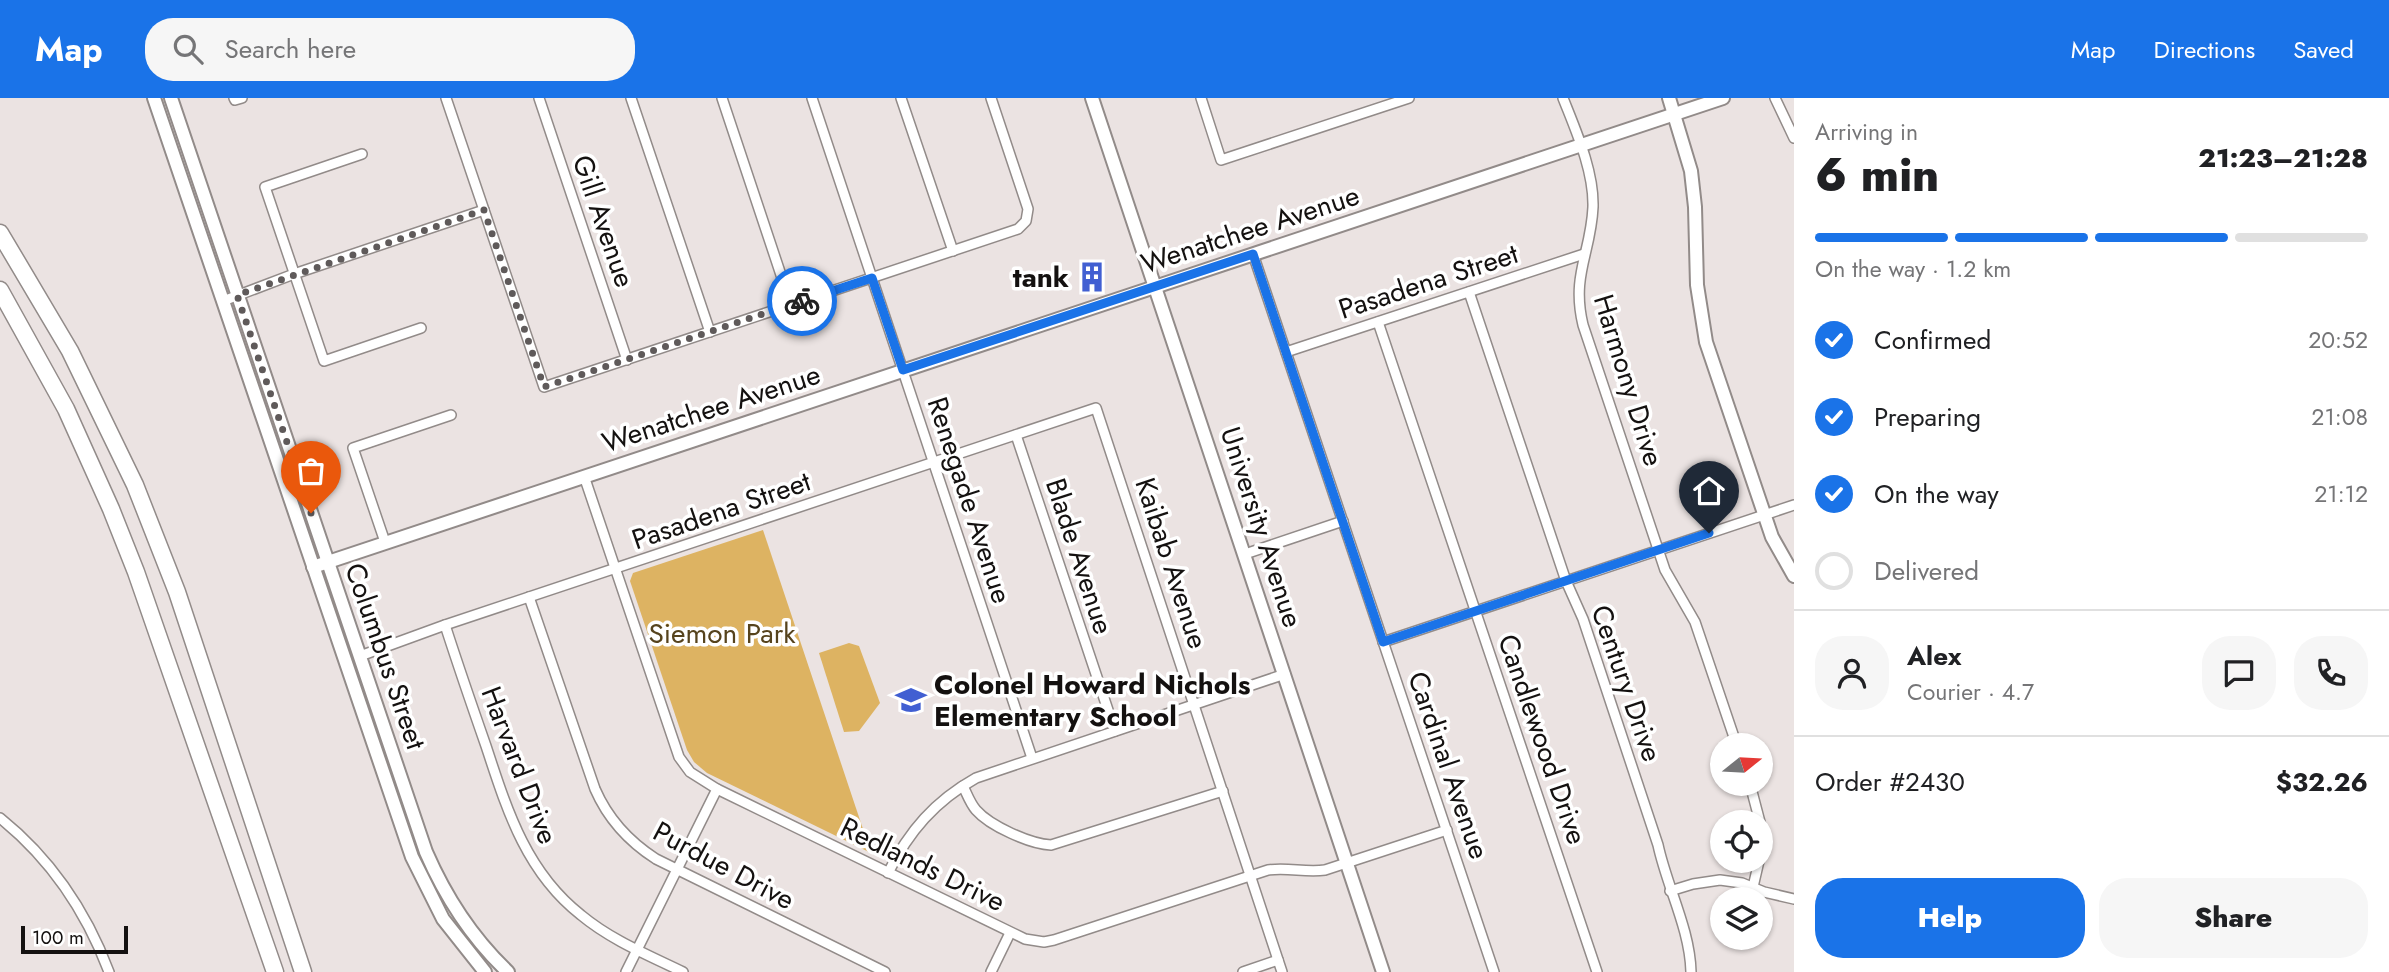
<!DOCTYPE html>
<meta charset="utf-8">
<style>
body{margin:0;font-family:Jost,sans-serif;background:#f6f6f6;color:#202124;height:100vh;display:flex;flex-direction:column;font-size:26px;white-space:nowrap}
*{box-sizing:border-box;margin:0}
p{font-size:23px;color:#757577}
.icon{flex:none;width:38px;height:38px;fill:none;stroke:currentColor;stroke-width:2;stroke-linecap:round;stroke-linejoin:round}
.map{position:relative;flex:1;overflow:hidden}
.details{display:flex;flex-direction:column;background:#fff;width:595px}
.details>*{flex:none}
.needle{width:46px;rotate:72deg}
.buttons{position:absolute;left:1710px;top:635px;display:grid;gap:14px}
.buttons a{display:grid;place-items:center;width:63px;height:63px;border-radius:50%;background:#fff;box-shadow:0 2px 5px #0004;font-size:35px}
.scale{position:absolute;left:21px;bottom:18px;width:107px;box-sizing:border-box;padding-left:7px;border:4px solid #141110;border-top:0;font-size:19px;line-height:24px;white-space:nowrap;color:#141110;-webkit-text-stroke:5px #fff;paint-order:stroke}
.pin{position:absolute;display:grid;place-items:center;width:60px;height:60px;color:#fff;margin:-72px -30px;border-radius:50% 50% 50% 0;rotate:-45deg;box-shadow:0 0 7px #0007}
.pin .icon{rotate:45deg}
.courier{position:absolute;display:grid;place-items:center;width:70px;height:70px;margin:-35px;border:5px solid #1a73e8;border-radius:50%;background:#fff;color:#222;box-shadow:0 2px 9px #0007}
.summary em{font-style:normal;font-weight:800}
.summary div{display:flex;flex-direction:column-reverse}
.summary{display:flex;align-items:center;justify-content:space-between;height:119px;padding:0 21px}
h1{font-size:46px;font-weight:800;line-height:52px}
.bar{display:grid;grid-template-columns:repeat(4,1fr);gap:10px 7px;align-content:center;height:84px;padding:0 21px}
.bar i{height:9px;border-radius:5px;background:#e0e0e0}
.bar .current{background:#1a73e8}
.bar p{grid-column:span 4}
.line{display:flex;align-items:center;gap:18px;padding:0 21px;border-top:2px solid #e0e0e0}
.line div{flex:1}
.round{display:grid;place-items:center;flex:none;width:74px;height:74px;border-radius:28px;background:#f6f6f6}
ol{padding:0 21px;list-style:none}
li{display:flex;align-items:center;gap:21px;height:77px}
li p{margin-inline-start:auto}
li .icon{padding:7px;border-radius:50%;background:#1a73e8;color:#fff;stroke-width:4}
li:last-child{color:#757577}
li i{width:38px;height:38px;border:4px solid #e0e0e0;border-radius:50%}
.cta{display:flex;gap:14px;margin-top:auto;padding:14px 21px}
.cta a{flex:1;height:80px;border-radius:28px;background:#1a73e8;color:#fff;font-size:28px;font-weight:800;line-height:80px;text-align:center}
.cta a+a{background:#f6f6f6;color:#202124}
header{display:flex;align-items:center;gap:42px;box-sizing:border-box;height:98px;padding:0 35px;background:#1a73e8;color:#fff}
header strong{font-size:33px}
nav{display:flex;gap:38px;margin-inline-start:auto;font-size:24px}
.search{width:490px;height:63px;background:#f6f6f6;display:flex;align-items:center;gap:18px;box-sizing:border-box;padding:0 24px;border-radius:28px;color:#757577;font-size:26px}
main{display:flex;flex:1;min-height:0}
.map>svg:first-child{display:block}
</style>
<header>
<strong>Map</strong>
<div class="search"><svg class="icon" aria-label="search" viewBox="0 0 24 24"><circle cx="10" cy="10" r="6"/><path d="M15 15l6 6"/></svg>Search here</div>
<nav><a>Map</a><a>Directions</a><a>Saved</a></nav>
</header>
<main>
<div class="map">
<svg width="1794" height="874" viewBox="0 0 1794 874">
<rect width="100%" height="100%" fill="#ebe3e2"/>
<g fill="#ddb362">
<polygon points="763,432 871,755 707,675 694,664 687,652 630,483 633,475"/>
<polygon points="849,545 859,548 880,605 859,633 844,634 819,555"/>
</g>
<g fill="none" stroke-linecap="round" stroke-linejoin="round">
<g stroke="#928b89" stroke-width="12">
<g id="street">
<polyline points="234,0 235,2 242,0"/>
<polyline points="446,0 544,289 1018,131 1026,123 1028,111 991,0"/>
<polyline points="539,0 627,262"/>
<polyline points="631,0 710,234"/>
<polyline points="722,0 791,207"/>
<polyline points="812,0 1032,660"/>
<polyline points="901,0 953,153"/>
<polyline points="1201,0 1221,62 1409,0"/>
<path d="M1563,0c13,33 31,73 30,109 -2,46 -22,68 -10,118l82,245 30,52 42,124"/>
<polyline points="1775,0 1794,40"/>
<polyline points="362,56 265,89 324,263 421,230"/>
<polyline points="1253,156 1494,874"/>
<path d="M1469,194l97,289 17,38 75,226c9,42 32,84 33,127"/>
<polyline points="223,203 294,176 484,112"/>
<polyline points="1378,224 1597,874"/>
<polyline points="1286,254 1584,156"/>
<polyline points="1016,337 1115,633"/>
<path d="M584,378l95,281 11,15 27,17 308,150 19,3 10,-2 214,-70c20,-3 38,3 57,0l122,-40"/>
<polyline points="385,444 353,350 451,317"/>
<polyline points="1245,456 1343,423"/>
<path d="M529,499l66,192c13,30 33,52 61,70l229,113"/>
<path d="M445,527c13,40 27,81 41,121 21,64 40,126 95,169 30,25 67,40 102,57"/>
<polyline points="1383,544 1794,407"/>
<polyline points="360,558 445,527 1096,310 1282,874"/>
<polyline points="1750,686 1761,728 1760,751"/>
<path d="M963,688c4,8 7,17 13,24 14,16 54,34 75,35l172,-54"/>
<path d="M0,720c51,41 86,93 109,154"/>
<path d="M888,775c21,-42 47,-72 88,-95l309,-104"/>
<polyline points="1753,789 1759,763"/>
<polyline points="1670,793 1693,786 1720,782 1742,785 1764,794 1794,801"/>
<polyline points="626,874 717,691"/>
<polyline points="991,874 1010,835"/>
<polyline points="1243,874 1278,862"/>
</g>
</g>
<g stroke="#928b89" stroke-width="16">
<g id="secondary">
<polyline points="154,0 412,759 443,821 485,874"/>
<path d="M171,0l255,754c20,46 46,86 82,120"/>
<polyline points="1092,0 1383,874"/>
<polyline points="1669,0 1691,73 1695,109 1697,187 1706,244 1772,439 1794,478"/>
<polyline points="313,469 1723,0"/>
</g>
</g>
<g stroke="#928b89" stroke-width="19">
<g id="highway">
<polyline points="0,135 70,253 135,387 177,494 303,874"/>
<polyline points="0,192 66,311 111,411 136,474 275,874"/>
</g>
</g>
<use href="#street" stroke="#fff" stroke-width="9"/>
<use href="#secondary" stroke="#fff" stroke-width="12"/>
<use href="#highway" stroke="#fff" stroke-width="16"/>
</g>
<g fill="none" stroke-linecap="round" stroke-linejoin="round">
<polyline stroke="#5f5a5a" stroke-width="7" stroke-dasharray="0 12.6" points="311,415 237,197 484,112 544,289 802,203"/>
<polyline stroke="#1a73e8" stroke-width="9" points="802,203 872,180 903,272 1253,156 1383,544 1709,435"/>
</g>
<defs>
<g id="building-bare" transform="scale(2.415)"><path d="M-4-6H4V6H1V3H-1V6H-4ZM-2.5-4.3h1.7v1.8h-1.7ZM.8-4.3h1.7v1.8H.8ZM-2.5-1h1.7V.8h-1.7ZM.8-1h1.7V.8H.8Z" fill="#415fd2" stroke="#fff" stroke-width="2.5" paint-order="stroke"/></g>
<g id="school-bare" transform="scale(2.415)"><path d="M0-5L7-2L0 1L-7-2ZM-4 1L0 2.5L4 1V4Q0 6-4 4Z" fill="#415fd2" stroke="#fff" stroke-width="2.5" paint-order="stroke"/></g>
</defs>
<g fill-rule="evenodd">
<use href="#building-bare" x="1092" y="179"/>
<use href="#school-bare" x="911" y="602"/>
</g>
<g text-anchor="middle" stroke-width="7" stroke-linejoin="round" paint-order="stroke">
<g font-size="28" fill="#141110" stroke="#fff">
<text transform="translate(604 123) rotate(71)" y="10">Gill Avenue</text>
<text transform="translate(1250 131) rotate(-18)" y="10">Wenatchee Avenue</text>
<text transform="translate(1428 183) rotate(-18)" y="10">Pasadena Street</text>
<text transform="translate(1629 282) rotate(73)" y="10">Harmony Drive</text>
<text transform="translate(711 310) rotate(-18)" y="10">Wenatchee Avenue</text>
<text transform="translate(970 402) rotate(72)" y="10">Renegade Avenue</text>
<text transform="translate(721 412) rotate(-19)" y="10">Pasadena Street</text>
<text transform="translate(1262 429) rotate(72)" y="10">University Avenue</text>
<text transform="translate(1080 458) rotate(72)" y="10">Blade Avenue</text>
<text transform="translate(1172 465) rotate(72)" y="10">Kaibab Avenue</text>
<text transform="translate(386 558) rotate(71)" y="10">Columbus Street</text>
<text transform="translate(1627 585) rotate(71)" y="10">Century Drive</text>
<text transform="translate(1543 641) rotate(71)" y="10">Candlewood Drive</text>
<text transform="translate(520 667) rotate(69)" y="10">Harvard Drive</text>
<text transform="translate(1449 667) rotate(71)" y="10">Cardinal Avenue</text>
<text transform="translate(923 766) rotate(26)" y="10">Redlands Drive</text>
<text transform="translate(724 767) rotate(28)" y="10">Purdue Drive</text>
</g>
<g font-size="28" font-weight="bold" fill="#141110" stroke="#fff" text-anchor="end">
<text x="1069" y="189">tank</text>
<text x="934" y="596" text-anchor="start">Colonel Howard Nichols<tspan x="934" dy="32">Elementary School</tspan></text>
</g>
<g font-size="28" fill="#56431d" stroke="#fff">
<text x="722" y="545">Siemon Park</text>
</g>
</g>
</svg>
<div class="buttons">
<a><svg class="needle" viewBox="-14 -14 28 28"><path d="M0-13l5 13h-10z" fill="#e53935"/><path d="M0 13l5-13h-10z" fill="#757577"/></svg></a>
<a><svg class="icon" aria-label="locate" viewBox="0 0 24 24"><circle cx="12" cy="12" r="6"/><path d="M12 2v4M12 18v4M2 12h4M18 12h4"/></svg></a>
<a><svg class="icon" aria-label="layers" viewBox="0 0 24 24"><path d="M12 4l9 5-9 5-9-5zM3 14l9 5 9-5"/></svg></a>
</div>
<div class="scale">100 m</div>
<div class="pin" style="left:311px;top:415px;background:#ea580c"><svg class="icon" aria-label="bag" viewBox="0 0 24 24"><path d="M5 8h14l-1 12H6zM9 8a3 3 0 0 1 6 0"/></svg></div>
<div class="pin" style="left:1709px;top:435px;background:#1f2937"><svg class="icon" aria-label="home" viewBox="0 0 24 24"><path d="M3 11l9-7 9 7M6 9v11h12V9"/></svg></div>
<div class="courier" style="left:802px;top:203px"><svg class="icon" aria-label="bike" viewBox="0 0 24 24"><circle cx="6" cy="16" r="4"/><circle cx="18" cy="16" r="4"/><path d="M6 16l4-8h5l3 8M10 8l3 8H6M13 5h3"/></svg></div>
</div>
<section class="details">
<div class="summary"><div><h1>6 min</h1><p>Arriving in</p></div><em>21:23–21:28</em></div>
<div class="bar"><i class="current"></i><i class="current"></i><i class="current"></i><i></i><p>On the way · 1.2 km</p></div>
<ol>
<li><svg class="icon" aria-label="check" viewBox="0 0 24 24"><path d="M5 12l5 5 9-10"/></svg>Confirmed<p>20:52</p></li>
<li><svg class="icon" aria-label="check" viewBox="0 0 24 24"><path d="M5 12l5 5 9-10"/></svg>Preparing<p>21:08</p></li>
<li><svg class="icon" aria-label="check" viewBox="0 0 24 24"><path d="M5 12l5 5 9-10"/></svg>On the way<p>21:12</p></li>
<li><i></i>Delivered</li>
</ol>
<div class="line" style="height:126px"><a class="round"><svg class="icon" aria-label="person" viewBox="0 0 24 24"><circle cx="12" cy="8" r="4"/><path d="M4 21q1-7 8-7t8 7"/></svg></a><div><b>Alex</b><p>Courier · 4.7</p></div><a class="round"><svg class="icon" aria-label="chat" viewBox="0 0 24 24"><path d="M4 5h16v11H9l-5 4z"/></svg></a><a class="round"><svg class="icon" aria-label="phone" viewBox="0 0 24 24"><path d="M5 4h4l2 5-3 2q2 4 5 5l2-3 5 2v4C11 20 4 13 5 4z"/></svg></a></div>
<div class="line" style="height:91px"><div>Order #2430</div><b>$32.26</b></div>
<div class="cta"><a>Help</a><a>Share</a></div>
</section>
</main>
